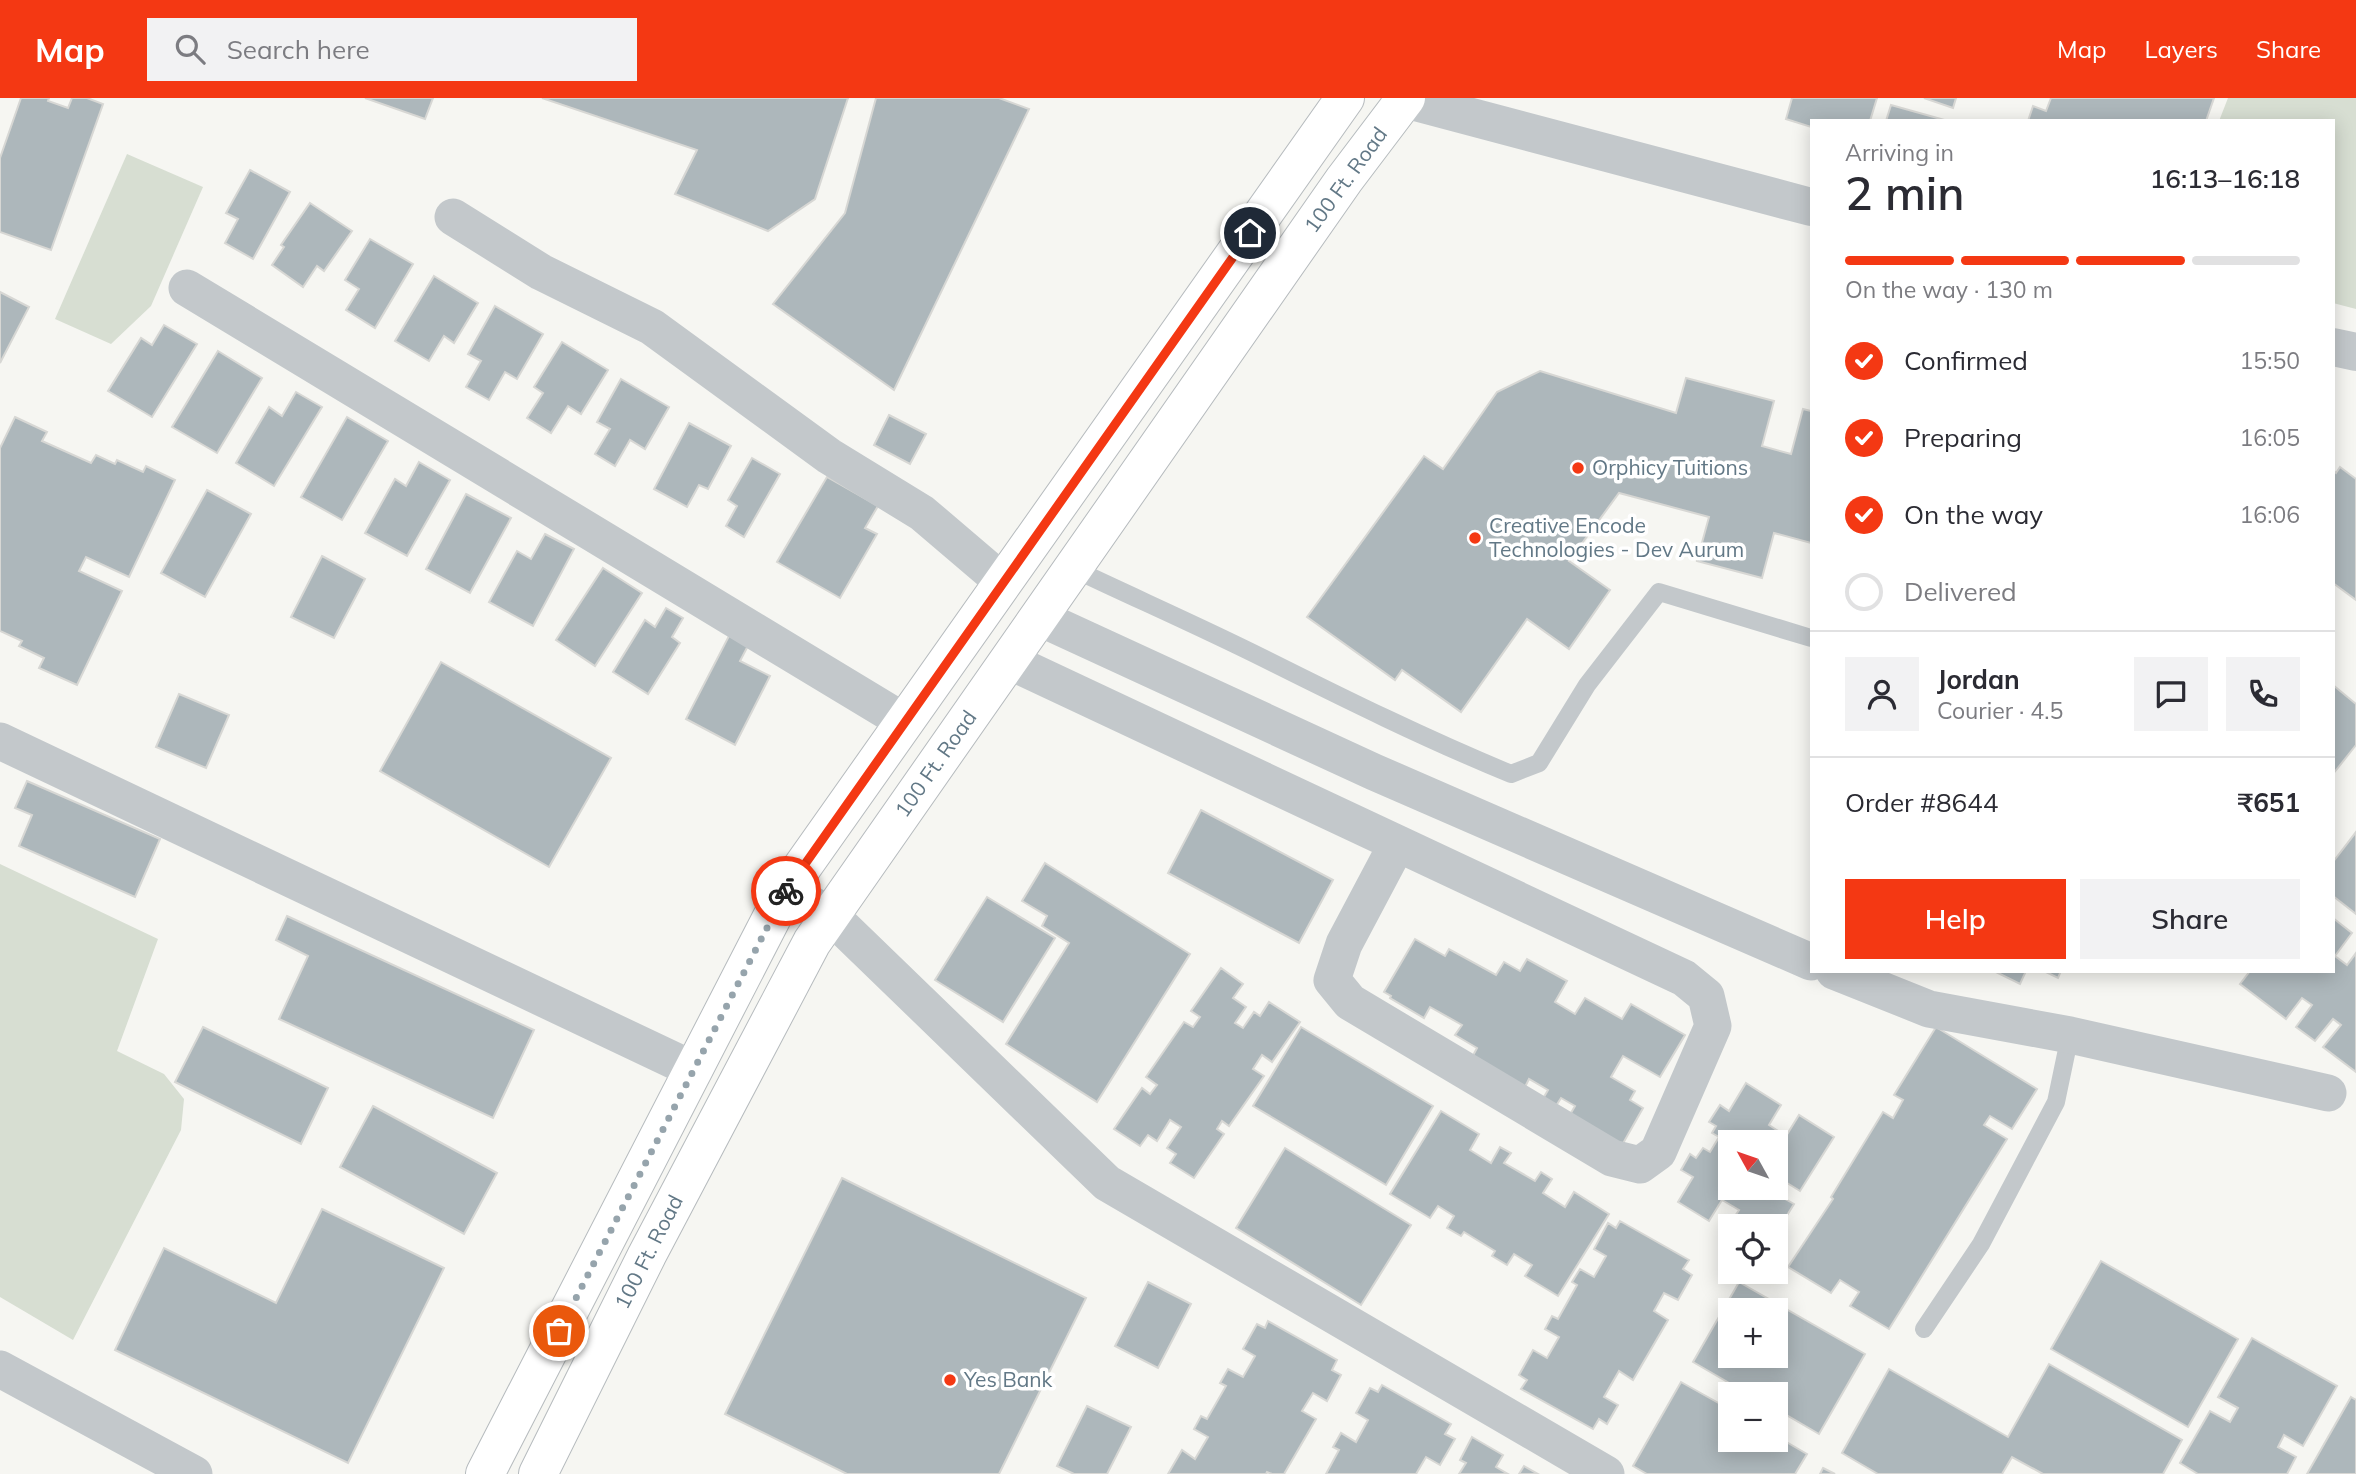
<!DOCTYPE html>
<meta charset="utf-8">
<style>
body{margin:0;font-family:Mulish,sans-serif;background:#f2f2f3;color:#2b2b33;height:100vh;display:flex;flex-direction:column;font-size:26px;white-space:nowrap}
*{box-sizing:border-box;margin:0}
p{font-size:23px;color:#7c7c81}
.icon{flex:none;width:38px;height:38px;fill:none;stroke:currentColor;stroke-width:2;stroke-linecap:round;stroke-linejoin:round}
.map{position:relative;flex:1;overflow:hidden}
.panel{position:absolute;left:1810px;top:21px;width:525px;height:854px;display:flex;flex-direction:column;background:#fff;border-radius:0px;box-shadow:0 4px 18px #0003}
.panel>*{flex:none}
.needle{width:46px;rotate:310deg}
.controls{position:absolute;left:1718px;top:1032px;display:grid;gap:14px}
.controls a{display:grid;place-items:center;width:70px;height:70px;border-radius:0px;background:#fff;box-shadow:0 4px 18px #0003;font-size:35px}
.pin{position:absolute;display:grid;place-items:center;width:60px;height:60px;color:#fff;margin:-30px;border:4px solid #fff;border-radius:50%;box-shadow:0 2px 7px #0007}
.courier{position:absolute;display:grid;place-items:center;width:70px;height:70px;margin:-35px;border:5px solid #f43813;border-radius:50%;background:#fff;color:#222;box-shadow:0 2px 9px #0007}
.head em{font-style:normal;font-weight:600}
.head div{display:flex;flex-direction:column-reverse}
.head{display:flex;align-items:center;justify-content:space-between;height:119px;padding:0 35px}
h1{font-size:46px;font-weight:600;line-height:52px}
.bar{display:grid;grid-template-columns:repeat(4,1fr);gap:10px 7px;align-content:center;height:84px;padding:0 35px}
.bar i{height:9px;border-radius:5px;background:#e1e1e2}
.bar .current{background:#f43813}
.bar p{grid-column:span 4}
.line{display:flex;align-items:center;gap:18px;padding:0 35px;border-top:2px solid #e1e1e2}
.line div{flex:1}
.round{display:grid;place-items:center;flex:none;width:74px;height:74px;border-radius:0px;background:#f2f2f3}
ol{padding:0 35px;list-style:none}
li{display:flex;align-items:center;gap:21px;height:77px}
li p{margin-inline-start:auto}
li .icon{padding:7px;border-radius:50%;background:#f43813;color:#fff;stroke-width:4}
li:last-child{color:#7c7c81}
li i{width:38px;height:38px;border:4px solid #e1e1e2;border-radius:50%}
.button{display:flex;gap:14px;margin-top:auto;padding:14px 35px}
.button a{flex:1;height:80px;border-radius:0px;background:#f43813;color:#fff;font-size:28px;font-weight:600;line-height:80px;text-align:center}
.button a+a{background:#f2f2f3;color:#2b2b33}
header{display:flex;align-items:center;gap:42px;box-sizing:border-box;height:98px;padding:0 35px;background:#f43813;color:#fff}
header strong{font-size:33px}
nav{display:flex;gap:38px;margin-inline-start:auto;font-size:24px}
.search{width:490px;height:63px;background:#f2f2f3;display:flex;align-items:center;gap:18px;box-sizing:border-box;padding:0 24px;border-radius:0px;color:#7c7c81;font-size:26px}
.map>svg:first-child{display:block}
</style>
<header>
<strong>Map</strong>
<div class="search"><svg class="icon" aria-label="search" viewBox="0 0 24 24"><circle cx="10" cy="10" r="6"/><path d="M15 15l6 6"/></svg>Search here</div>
<nav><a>Map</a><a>Layers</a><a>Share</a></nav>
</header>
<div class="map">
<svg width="2356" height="1376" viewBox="0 0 2356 1376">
<rect width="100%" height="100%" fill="#f6f6f2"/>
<g fill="#d7ded2">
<polygon points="2228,0 2356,0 2356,211 2333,205 2333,23 2219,23"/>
<polygon points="127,56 203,89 151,208 111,246 55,221"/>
<polygon points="0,766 158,841 117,953 164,976 184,1001 181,1032 73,1242 0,1199"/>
</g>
<g fill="#adb7bb" stroke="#d7d7d4" stroke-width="2" fill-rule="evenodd">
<polygon points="21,0 49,0 48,3 68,10 72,0 87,0 103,6 51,152 0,134 0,60"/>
<polygon points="365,0 433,0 425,21"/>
<polygon points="542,0 848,0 815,101 768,133 675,96 697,52"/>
<polygon points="876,0 999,0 1029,11 894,292 773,206 845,115"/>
<polygon points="1792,0 1877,0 1870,23 1811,23 1811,29 1786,21"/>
<polygon points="1924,0 1956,0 1953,10"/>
<polygon points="2051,0 2214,0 2206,23 2028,23 2033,8 2046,13"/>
<polygon points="1891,7 1948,23 1886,23"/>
<polygon points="250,72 290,94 253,161 225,145 238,121 226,115"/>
<polygon points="310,105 352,133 324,173 317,168 303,189 272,167 284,149 281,147"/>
<polygon points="370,141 413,166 375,230 346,212 359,191 345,182"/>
<polygon points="434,178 478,205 454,245 444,238 429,263 395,243"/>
<polygon points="0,194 29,209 0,265"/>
<polygon points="495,208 543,236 517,281 505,274 489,302 466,289 481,263 468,256"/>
<polygon points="164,227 197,246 152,319 108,293 141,240 152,247"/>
<polygon points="562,244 608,272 581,316 568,308 551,335 527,320 543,295 534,289"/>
<polygon points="218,253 262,280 217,355 172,329"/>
<polygon points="1540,273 1676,315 1686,280 1774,303 1762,348 1791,356 1803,311 1811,313 1811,445 1774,435 1762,480 1697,463 1709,419 1619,395 1569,463 1610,492 1569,551 1527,521 1461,614 1402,572 1395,582 1307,519 1424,358 1443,371 1497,294"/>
<polygon points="621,281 669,309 645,351 630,342 615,368 595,356 610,331 597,324"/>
<polygon points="296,294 322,309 274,388 236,365 269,309 282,318"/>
<polygon points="889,317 926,336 910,366 874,347"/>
<polygon points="15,319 47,334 42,343 91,365 96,357 115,366 117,362 143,374 146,368 175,382 129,479 86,459 79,473 122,493 77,587 39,570 44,560 19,548 22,543 0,533 0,350"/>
<polygon points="347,319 388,343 342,422 301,399"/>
<polygon points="689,325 731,348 708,391 699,387 687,409 654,391"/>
<polygon points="752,360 780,376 744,439 726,428 737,408 728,402"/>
<polygon points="419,364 450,382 407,458 365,435 395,381 406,388"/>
<polygon points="2340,369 2356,381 2356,502 2333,485 2333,372 2336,375"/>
<polygon points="827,379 878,408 865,430 877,436 840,500 777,464"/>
<polygon points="207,392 251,416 205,499 161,475"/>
<polygon points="466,396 511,420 470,495 426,471"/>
<polygon points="545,436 574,451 533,528 489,504 517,453 531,461"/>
<polygon points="322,458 365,481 334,540 291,519"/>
<polygon points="603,470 642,495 595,568 556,542"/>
<polygon points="666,510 683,520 672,539 680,545 648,596 613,574 645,522 655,529"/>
<polygon points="731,534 750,544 740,563 770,578 735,647 686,621"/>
<polygon points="441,564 611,660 549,769 380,673"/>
<polygon points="2333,587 2356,606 2356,647 2333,676"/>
<polygon points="179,596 229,617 206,670 156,649"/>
<polygon points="27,683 160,741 135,799 19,748 32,717 15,710"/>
<polygon points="1201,712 1333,782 1299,845 1168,775"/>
<polygon points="2356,734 2356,816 2333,798 2333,764"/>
<polygon points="1045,765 1190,856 1097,1004 1006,946 1069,845 1042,828 1047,818 1022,803"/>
<polygon points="987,799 1055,840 1003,924 935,882"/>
<polygon points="287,818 534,932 493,1020 279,921 308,858 276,842"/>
<polygon points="2333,820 2352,835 2335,858 2347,867 2356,855 2356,974 2323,949 2341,927 2333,921 2315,943 2296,929 2312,907 2302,900 2286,921 2240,886 2250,873 2333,873"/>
<polygon points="1415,841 1445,858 1449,851 1496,877 1504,864 1520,873 1527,861 1567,883 1555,904 1575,916 1585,900 1622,921 1631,906 1685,937 1660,979 1623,958 1611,979 1635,993 1630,1002 1643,1010 1621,1049 1568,1020 1575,1008 1561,1000 1554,1011 1541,1004 1548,992 1529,981 1523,993 1470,963 1477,950 1455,937 1462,927 1430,909 1424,920 1390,900 1391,898 1384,894"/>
<polygon points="1221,870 1243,886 1233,900 1246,909 1235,925 1243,930 1254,914 1260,918 1269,904 1300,924 1272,964 1262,957 1253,971 1264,978 1229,1028 1222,1023 1217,1031 1224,1036 1194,1080 1170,1065 1176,1056 1167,1050 1181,1029 1170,1022 1157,1043 1148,1037 1140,1048 1114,1031 1142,990 1150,996 1157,987 1146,979 1184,924 1193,929 1200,919 1191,913"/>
<polygon points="1994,873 2026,873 2020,886"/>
<polygon points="2044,873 2061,873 2058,880"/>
<polygon points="203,929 328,990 301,1046 175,984"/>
<polygon points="1301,929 1433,1008 1386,1087 1253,1008"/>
<polygon points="1936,929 2037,991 2012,1031 1990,1018 1984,1027 2007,1041 1889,1231 1850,1208 1859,1194 1840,1182 1831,1195 1788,1169 1833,1101 1831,1099 1883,1014 1893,1020 1903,1002 1894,997"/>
<polygon points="1746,985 1781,1007 1769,1027 1786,1038 1799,1017 1834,1039 1800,1093 1779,1080 1776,1084 1776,1045 1731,1045 1731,1090 1773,1090 1771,1093 1794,1106 1776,1135 1776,1129 1731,1129 1731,1136 1725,1133 1739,1112 1722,1102 1709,1123 1678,1104 1693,1079 1681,1072 1690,1056 1696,1060 1703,1050 1710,1054 1719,1039 1712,1035 1716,1028 1709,1024 1720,1007 1729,1013"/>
<polygon points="373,1008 497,1075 464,1136 340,1069"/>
<polygon points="1441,1013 1479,1036 1470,1052 1491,1065 1500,1049 1511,1055 1504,1065 1535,1083 1541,1074 1552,1081 1543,1095 1565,1109 1574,1094 1609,1116 1558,1198 1525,1178 1532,1167 1514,1156 1507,1167 1492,1158 1495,1153 1464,1134 1461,1138 1447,1130 1454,1118 1438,1108 1430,1120 1390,1096"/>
<polygon points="1285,1050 1411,1127 1361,1207 1236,1130"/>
<polygon points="842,1080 1086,1200 999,1376 847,1376 725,1316"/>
<polygon points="322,1111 444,1170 348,1365 115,1252 164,1150 276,1205"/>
<polygon points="1620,1123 1689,1162 1683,1171 1692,1177 1678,1202 1664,1195 1654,1213 1668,1222 1633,1282 1619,1273 1604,1299 1618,1307 1607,1326 1599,1321 1593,1331 1521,1291 1527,1282 1519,1277 1533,1252 1547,1260 1559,1239 1545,1231 1552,1218 1558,1221 1577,1187 1572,1184 1580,1171 1594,1179 1606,1158 1594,1151 1608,1125 1616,1130"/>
<polygon points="2101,1163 2238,1241 2188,1329 2051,1251"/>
<polygon points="1148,1184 1191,1206 1158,1270 1115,1248"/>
<path d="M1739,1184l126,72 -46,80 -43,-25v-14h-26l-57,-33zM1731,1213h45v45h-45z"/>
<polygon points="1268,1223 1337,1262 1332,1272 1341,1277 1327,1303 1313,1295 1302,1313 1316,1321 1284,1376 1272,1376 1267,1374 1266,1376 1168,1376 1182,1352 1195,1361 1208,1339 1194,1331 1201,1318 1207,1321 1226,1288 1220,1285 1228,1271 1243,1279 1255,1258 1243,1251 1257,1226 1265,1230"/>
<polygon points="2252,1240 2337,1288 2303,1348 2284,1337 2278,1349 2296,1359 2287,1376 2198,1376 2180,1365 2210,1313 2230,1324 2238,1310 2218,1299"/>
<polygon points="2049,1266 2182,1342 2163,1376 2043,1376 2012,1359 2002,1376 1878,1376 1842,1355 1889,1271 2008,1339"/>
<polygon points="1681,1284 1731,1312 1731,1342 1776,1342 1776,1338 1807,1356 1795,1376 1647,1376 1633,1368"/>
<polygon points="1382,1287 1451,1326 1445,1336 1455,1341 1440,1367 1426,1359 1416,1376 1326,1376 1339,1352 1333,1349 1341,1335 1356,1344 1368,1322 1356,1315 1370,1290 1378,1294"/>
<polygon points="2351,1299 2356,1302 2356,1376 2307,1376"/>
<polygon points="1087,1308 1131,1329 1107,1376 1074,1376 1057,1368"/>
<polygon points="1472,1339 1503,1357 1496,1369 1508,1376 1459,1376 1466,1365 1460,1362"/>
<polygon points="1524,1368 1538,1376 1519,1376"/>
<polygon points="1823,1370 1835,1376 1820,1376"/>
</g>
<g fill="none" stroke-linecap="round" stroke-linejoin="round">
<g stroke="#b6bbbe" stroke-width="40">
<g id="primary">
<polyline points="485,1376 786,792 1345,0"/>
<polyline points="538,1376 647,1157 812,844 1344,82 1406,0"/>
</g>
</g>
<g stroke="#c3c8cb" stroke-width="18">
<path d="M1074,471c63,30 127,58 189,89 82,41 163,81 248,116l28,-11 48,-78 72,-93 152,46"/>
<polyline points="1924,1231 1981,1146 2056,1004 2070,937"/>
</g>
<g stroke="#c3c8cb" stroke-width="37">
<polyline points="453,119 541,174 652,229 829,358 922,415 1003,484"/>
<polyline points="187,190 905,624"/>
<polyline points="1040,520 1374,674 1811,864"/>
<polyline points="1009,563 1684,880 1706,898 1713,928 1658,1054 1640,1067 1612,1060 1350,904 1332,882 1344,846 1397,746"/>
<polyline points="0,643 694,972"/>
<polyline points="786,792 830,817 1107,1085 1606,1376"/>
<polyline points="1834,873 1929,911 2070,937 2328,995"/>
<polyline points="0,1271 194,1376"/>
</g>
<g stroke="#c3c8cb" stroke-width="38">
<polyline points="1400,0 1811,109"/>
<polyline points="2333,249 2356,254"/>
</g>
<use href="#primary" stroke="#fff" stroke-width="38"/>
</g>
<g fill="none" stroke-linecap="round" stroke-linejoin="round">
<polyline stroke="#96a4ac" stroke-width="7" stroke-dasharray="0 12.6" points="559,1233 786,793"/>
<polyline stroke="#f43813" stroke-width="9" points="786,793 1250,135"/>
</g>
<g fill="#f43813" stroke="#fff" stroke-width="2.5">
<circle cx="1578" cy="370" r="7"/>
<circle cx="1475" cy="440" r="7"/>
<circle cx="950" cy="1282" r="7"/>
</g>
<g text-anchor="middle" stroke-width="7" stroke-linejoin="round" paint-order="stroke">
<g font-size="21" fill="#627886" stroke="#fff">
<text transform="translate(1346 82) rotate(-54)" y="7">100 Ft. Road</text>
<text transform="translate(936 666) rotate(-55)" y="7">100 Ft. Road</text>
<text transform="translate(649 1154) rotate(-63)" y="7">100 Ft. Road</text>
</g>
<g font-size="21" fill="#627886" stroke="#fff" text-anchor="start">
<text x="1592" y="377">Orphicy Tuitions</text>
<text x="1489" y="435">Creative Encode<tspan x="1489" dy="24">Technologies - Dev Aurum</tspan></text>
<text x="964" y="1289">Yes Bank</text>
</g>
</g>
</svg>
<div class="controls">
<a><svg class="needle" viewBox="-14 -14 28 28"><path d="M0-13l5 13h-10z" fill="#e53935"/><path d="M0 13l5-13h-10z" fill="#7c7c81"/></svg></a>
<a><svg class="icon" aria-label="locate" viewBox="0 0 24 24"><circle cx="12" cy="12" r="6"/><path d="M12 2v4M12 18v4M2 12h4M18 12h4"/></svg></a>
<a>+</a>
<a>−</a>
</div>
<div class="pin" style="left:559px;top:1233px;background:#ea580c"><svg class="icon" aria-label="bag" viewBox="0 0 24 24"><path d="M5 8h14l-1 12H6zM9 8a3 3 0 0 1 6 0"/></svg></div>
<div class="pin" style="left:1250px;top:135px;background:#1f2937"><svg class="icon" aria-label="home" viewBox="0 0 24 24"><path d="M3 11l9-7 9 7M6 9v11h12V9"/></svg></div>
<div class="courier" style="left:786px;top:793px"><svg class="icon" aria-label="bike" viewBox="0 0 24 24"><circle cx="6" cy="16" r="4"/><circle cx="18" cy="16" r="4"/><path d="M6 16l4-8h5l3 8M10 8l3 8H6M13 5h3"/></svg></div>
<section class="panel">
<div class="head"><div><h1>2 min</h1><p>Arriving in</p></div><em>16:13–16:18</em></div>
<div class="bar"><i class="current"></i><i class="current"></i><i class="current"></i><i></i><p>On the way · 130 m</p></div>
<ol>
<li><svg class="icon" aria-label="check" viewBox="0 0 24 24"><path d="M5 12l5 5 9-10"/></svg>Confirmed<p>15:50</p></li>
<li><svg class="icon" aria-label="check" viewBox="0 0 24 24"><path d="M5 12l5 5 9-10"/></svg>Preparing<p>16:05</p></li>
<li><svg class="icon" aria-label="check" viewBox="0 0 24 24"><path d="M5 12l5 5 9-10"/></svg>On the way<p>16:06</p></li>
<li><i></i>Delivered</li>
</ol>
<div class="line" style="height:126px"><a class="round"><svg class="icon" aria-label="person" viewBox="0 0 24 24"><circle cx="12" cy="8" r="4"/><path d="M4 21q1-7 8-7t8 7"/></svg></a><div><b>Jordan</b><p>Courier · 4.5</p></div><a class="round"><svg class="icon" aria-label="chat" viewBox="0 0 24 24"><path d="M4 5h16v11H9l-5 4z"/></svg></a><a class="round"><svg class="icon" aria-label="phone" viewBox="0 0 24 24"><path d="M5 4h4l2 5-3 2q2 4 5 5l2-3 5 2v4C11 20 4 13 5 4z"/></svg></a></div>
<div class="line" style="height:91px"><div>Order #8644</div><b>₹651</b></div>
<div class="button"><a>Help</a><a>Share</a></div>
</section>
</div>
